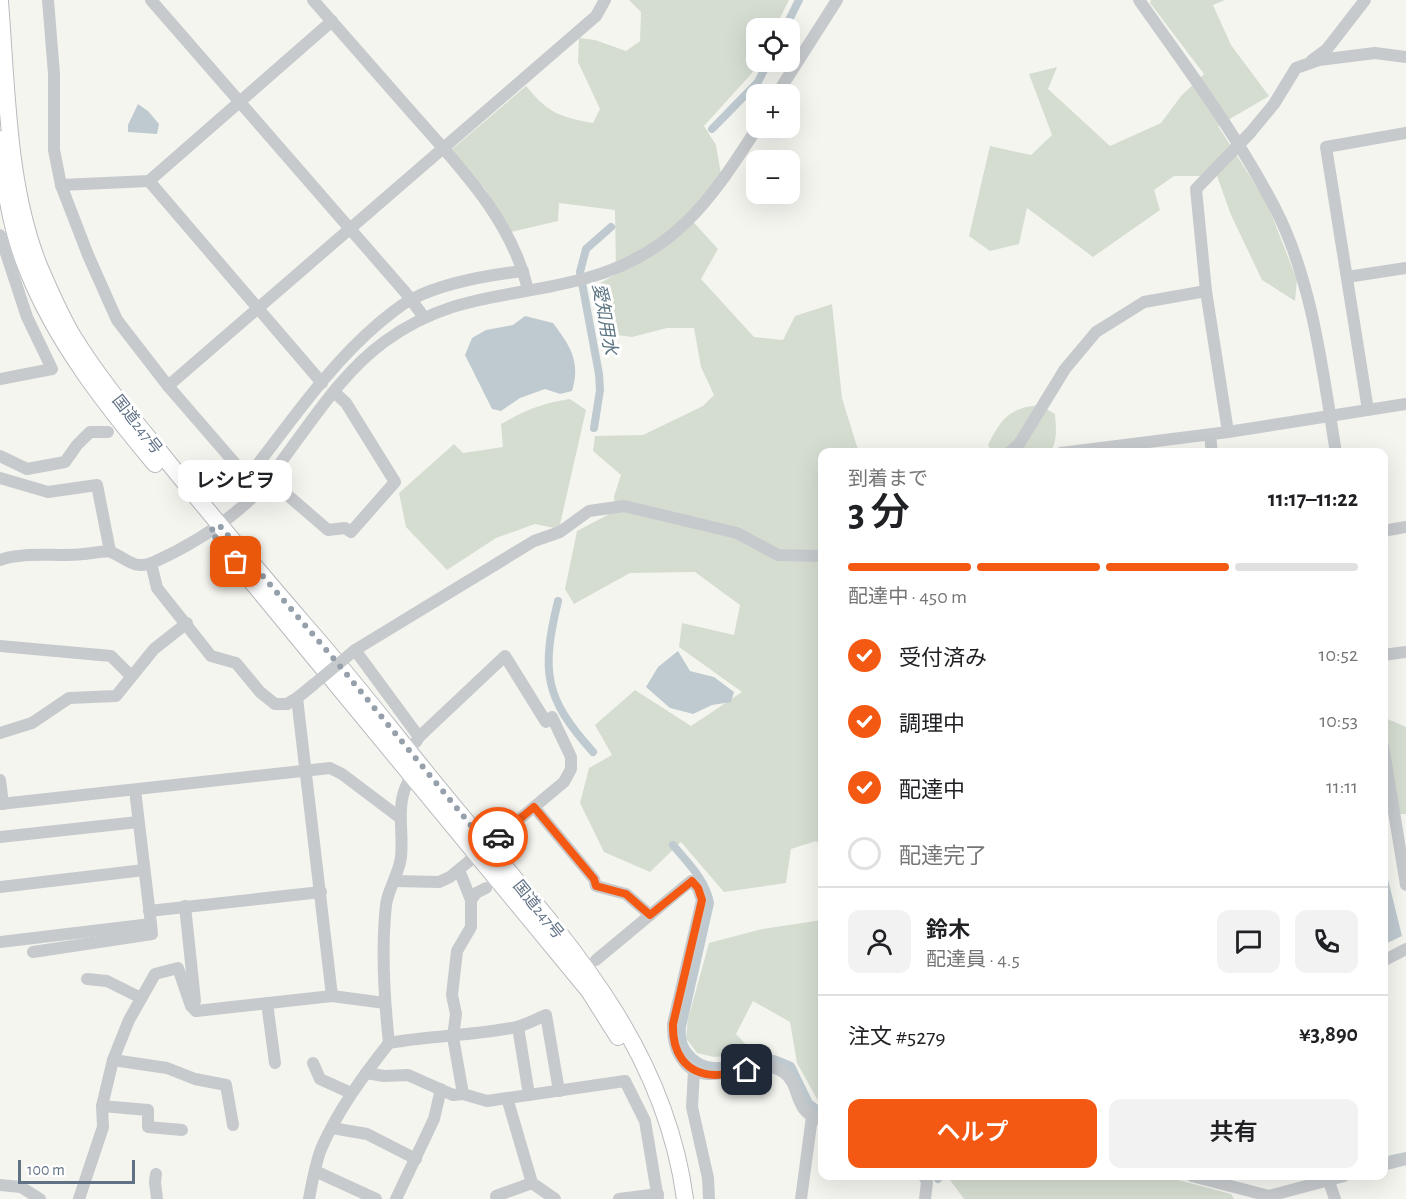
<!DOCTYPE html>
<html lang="ja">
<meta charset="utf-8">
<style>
body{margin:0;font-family:"Alegreya Sans","Noto Sans JP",sans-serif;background:#f2f2f2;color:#202124;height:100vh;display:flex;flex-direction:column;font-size:22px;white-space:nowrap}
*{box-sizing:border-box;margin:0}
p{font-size:20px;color:#757577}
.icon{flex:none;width:33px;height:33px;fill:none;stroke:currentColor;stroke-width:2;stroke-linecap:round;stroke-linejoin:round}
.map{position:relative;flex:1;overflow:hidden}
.details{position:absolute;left:818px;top:448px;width:570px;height:732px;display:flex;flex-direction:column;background:#fff;border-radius:12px;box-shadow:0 6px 24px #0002}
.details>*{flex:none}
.fabs{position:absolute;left:746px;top:18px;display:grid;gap:12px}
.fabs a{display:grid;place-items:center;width:54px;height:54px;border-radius:12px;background:#fff;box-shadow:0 6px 24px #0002;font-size:30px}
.scale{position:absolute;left:18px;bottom:15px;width:117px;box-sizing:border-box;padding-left:6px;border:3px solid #617285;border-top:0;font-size:16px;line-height:21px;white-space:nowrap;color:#617285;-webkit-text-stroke:4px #fff;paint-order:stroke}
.pin{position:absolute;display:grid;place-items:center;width:51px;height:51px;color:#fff;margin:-26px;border-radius:12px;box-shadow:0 3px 9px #0006}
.courier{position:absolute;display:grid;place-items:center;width:60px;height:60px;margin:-30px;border:4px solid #f35913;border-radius:50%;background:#fff;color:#222;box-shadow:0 2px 8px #0007}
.bubble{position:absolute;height:42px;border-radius:12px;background:#fff;box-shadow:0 6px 24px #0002;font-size:20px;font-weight:600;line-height:42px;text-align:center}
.head em{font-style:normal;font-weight:600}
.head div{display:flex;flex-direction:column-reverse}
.head{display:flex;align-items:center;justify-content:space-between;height:102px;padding:0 30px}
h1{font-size:39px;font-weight:600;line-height:45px}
.bar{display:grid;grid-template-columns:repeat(4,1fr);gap:9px 6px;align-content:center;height:72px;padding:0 30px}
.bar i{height:8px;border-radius:4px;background:#e0e0e0}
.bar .active{background:#f35913}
.bar p{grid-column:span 4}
.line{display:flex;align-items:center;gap:15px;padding:0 30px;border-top:2px solid #e0e0e0}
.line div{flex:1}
.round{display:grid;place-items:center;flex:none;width:63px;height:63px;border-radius:12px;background:#f2f2f2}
ol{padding:0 30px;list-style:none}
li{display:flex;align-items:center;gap:18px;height:66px}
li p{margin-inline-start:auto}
li .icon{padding:6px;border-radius:50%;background:#f35913;color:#fff;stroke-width:4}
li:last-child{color:#757577}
li i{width:33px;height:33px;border:3px solid #e0e0e0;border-radius:50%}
.action{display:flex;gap:12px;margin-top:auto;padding:12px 30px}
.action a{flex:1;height:69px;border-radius:12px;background:#f35913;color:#fff;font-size:24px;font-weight:600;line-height:69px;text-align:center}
.action a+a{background:#f2f2f2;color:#202124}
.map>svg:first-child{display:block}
</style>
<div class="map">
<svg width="1406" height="1199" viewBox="0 0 1406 1199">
<rect width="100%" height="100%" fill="#f5f5f0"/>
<g fill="#d5ddd1">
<path d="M629,0h160l-14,28h-19v34h2l-6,11 -48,53 12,19 5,29 -34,41 31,34 -17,30 53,58 29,3 12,-24 37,-12 10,94 17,55h-37v394l-6,-6 -25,8 -5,34 -62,9 -43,-50 -31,30 -46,-20 -24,-49 9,-35 23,-13 -17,-30 40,-35 56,36 51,-34 -63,-45 3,-24 52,12 6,-30 -45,-33 -65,1 -56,31 -9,-15 12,-58 38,-20 -1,-15 7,-21 -28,-24 2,-15 48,-1 60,-29 11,-11 -13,-28 -7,-39h-27l-35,9 -30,-4 -9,-46 23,-13 -1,-64 -56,-7 -1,18 -47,11 -26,-43 -34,-39 75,-64c22,27 34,31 67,37l7,-14 -22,-47 1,-24 16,2 31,11 14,-10 1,-29z"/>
<polygon points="1151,0 1225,0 1213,5 1231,45 1269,96 1218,126 1267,203 1297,280 1295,301 1262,280 1231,215 1217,176 1174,176 1154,190 1160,210 1093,257 1027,208 1019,244 990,251 969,236 990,146 1031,155 1052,135 1029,74 1057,67 1048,89 1110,146 1161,123 1181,96 1204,74 1150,3"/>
<path d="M570,399l16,11 -27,119 -24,-5 -39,14 -49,32 -41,-43 -7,-34 55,-49 9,9 40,-6 -2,-23c25,-14 41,-21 69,-25z"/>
<path d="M1039,405l16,9c1,14 3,26 -5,39h-57l-5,-8c13,-26 21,-37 51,-40z"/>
<polygon points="1383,717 1406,727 1406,814 1383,814"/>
<polygon points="822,920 822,1108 797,1063 790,1022 753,1001 736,1034 754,1053 714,1057 697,1053 686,1038 688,1019 709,943 762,929"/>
<polygon points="947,1176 1163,1176 1231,1194 1234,1199 964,1199"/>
</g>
<g fill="#bfcad0">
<polygon points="138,104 148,111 159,124 157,134 128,132 128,125"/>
<path d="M525,316l28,7c17,23 28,38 19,68l-12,3 -15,-5 -25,9 -19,13 -9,-2 -27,-54 7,-17 14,-8 27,-5z"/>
<polygon points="678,651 690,671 714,677 734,692 731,702 712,705 693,714 670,708 646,687 658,667"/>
<polygon points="1384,863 1402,936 1383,945 1383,864"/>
</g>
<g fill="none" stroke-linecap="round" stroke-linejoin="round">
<polyline stroke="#bfcad0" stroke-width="2" points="1383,1158 1406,1153"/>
<g stroke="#bfcad0" stroke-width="8">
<polyline points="785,28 799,0"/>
<polyline points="712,129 758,82 768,62"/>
<polyline points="594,428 600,390 599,374 580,272 586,249 611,227"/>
<path d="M558,601c-17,70 -14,97 35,151"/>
<path d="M673,845c14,17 33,35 37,58l-28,124c-1,10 0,18 7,26 22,28 57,2 84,6 6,1 12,5 18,7l18,37 13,10"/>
<polyline points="936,1176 938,1179"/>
</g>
<g stroke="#b8bbbe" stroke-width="18">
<g id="highway">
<path d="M0,2c7,85 7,186 40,266 10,23 21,49 34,70 26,42 59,81 90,119 47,59 97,117 146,174 58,66 110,137 167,203 94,111 188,215 208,365"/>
<path d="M0,139c4,43 10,89 27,130 29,73 78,135 128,195"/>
<polyline points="228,553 589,991 618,1037"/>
</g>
</g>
<g stroke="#c7cacd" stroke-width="12">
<polyline points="48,0 54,74 54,150 61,185 88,255 117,320 168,386 259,491 265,496 277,486 328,530 345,528 351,532 395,482 346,403 334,392"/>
<polyline points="151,0 405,292 424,317"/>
<path d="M313,0c33,38 67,76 100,114 46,52 99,106 115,176"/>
<path d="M1139,0c48,68 99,136 137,210 37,73 47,163 60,243"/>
<polyline points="1312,60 1327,49 1365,0"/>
<polyline points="777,94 837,0"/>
<polyline points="1250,133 1274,104 1296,68 1319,60 1375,53 1406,57"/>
<polyline points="1222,162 1196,189 1206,291 1228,432"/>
<polyline points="149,181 322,383"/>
<polyline points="61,185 149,181 332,21"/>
<polyline points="0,235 27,317 52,369 0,379"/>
<polyline points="1347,277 1406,268"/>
<polyline points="168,386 596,16 605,0"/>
<polyline points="1368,410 1326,147 1406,133"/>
<polyline points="1210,435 1212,453"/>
<polyline points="1009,453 1019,444 1065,369 1096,332 1144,302 1206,291"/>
<polyline points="1061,453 1228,432 1406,404"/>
<polyline points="0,456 27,469 65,462 77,445 90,432 108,432"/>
<polyline points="0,478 48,492 97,485 110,551"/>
<path d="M247,478c42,-53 80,-111 132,-155 10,-8 21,-18 33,-24 31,-16 77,-24 111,-28"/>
<polyline points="1383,531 1406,527"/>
<path d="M0,560c26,-9 56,-3 83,-6 8,0 21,-4 28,-2 15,6 23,19 43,10 38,-17 75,-41 104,-70 10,-10 18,-23 26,-34 30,-40 59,-86 100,-116 68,-50 127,-43 203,-64 87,-24 124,-78 170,-150"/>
<polyline points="151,563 157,588 211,656 236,663 260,692 275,704 287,704 297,698 313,685"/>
<polyline points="0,646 111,656 131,676"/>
<polyline points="1383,655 1406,652"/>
<polyline points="297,698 332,996"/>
<polyline points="0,733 32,723 69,698 116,696 154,649 187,623"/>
<polyline points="419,737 355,650 534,541 560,532 589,511 624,506 737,533 778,555 822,556"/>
<polyline points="1383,745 1406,885"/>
<polyline points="0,780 3,804"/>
<polyline points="0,804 330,768 342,774 399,817"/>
<polyline points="534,807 594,879 596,886 626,894 650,915"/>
<polyline points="0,837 138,822"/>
<polyline points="459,870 471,900"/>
<polyline points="395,881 439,882 450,877 564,782 571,769 571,757 552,717 546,722 505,656 419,737 416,742"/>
<polyline points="0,887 144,870"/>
<polyline points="185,906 195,1001"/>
<polyline points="149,911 321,892"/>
<polyline points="0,942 151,924 135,790"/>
<polyline points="33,952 152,934 151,924"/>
<path d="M596,960l95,-79 7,7 4,12 -29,124c0,13 1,23 9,35 23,36 74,-6 101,13 20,13 7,39 39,48"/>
<polyline points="1383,961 1406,949"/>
<polyline points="87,979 107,981 141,998"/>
<polyline points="267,1003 275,1063"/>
<polyline points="196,1011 332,996 385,1003"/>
<polyline points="518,1027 529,1095"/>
<path d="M389,1043c-5,-46 -8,-92 -3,-138 2,-16 13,-31 15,-48 3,-27 -7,-55 10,-80"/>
<polyline points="113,1060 167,1068 195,1079 226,1085 233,1125"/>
<polyline points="313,1063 320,1079 351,1093"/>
<polyline points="694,1071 692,1107 708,1178 709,1199"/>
<polyline points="366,1073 384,1076 408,1075 453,1095 463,1094 487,1101 625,1081 645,1121 658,1199"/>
<polyline points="463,1094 453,1037 456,1014 452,995 457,951 471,927 471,900 476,893 486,888"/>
<polyline points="507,1098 532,1183 555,1199"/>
<polyline points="102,1106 148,1110 148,1127 182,1130"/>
<polyline points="332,1128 367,1134 416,1159"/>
<polyline points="1383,1165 1406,1159"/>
<polyline points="315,1171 376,1199"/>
<polyline points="156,1174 155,1182 157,1199"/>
<polyline points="924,1176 927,1182 925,1199"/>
<polyline points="1192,1176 1269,1196 1344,1176"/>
<polyline points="1327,1176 1335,1199"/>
<polyline points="0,1185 21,1187 40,1199"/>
<polyline points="79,1199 103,1127 102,1106 113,1060 129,1020 155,974 178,968 191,1006 196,1011"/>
<path d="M309,1199c3,-16 6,-34 12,-50 17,-39 42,-73 68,-106 42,-8 85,-7 127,-16 10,-2 20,-8 30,-12l13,76"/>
<polyline points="396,1199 434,1119 441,1089"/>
<polyline points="497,1199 496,1196 532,1183"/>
<polyline points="619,1199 658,1194"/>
<polyline points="801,1199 812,1117"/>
</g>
<use href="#highway" stroke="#fff" stroke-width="16"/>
<g stroke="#c7cacd" stroke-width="12">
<polyline points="1222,162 1250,133"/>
<polyline points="313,685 355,650"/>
</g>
</g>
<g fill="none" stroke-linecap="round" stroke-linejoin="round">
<polyline stroke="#95a0aa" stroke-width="6" stroke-dasharray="0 10.8" points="236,562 210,531 219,525 334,659 488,846 498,837"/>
<path stroke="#f35913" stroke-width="8" d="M498,837l36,-30 60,72 2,7 30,8 24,21 42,-34 6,7 4,12 -29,124c-1,27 11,50 42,51 10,0 22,-4 32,-5"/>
</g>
<g text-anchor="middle" stroke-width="6" stroke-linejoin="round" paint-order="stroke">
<g font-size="16" fill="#617285" stroke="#fff">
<text transform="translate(138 424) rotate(52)" y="6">国道247号</text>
<text transform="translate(539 909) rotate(51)" y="6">国道247号</text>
</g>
<g font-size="18" font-style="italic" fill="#5c7582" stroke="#fff">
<text transform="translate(605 319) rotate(80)" y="6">愛知用水</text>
</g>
</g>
</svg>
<div class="fabs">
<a><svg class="icon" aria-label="locate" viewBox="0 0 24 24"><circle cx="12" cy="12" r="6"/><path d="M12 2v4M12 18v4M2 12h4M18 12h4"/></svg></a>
<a>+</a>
<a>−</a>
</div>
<div class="scale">100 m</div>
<div class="pin" style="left:236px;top:562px;background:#ea580c"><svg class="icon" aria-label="bag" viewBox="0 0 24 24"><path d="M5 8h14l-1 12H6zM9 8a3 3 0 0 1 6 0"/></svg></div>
<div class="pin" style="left:747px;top:1070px;background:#1f2937"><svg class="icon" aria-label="home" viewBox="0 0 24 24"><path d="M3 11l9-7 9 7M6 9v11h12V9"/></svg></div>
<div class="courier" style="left:498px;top:837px"><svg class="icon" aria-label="car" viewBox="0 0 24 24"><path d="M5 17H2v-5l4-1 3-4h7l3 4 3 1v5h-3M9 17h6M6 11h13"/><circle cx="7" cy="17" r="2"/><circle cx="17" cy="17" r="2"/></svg></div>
<div class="bubble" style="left:178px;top:460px;width:114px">レシピヲ</div>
<section class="details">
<div class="head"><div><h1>3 分</h1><p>到着まで</p></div><em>11:17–11:22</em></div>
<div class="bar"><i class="active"></i><i class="active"></i><i class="active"></i><i></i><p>配達中 · 450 m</p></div>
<ol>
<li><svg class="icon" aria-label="check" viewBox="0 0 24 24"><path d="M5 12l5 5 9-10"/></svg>受付済み<p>10:52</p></li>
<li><svg class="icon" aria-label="check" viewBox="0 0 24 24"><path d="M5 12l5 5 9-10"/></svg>調理中<p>10:53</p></li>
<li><svg class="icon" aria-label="check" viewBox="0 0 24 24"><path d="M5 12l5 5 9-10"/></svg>配達中<p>11:11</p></li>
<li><i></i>配達完了</li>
</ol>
<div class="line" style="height:108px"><a class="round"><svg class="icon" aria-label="person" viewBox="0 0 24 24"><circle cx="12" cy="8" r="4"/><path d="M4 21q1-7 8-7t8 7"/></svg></a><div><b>鈴木</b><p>配達員 · 4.5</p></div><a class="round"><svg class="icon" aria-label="chat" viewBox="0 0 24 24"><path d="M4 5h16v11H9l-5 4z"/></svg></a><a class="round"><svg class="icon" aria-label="phone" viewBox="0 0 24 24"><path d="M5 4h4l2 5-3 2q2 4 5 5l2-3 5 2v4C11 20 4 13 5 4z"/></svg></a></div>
<div class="line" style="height:78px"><div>注文 #5279</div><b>¥3,890</b></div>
<div class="action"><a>ヘルプ</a><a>共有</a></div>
</section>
</div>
